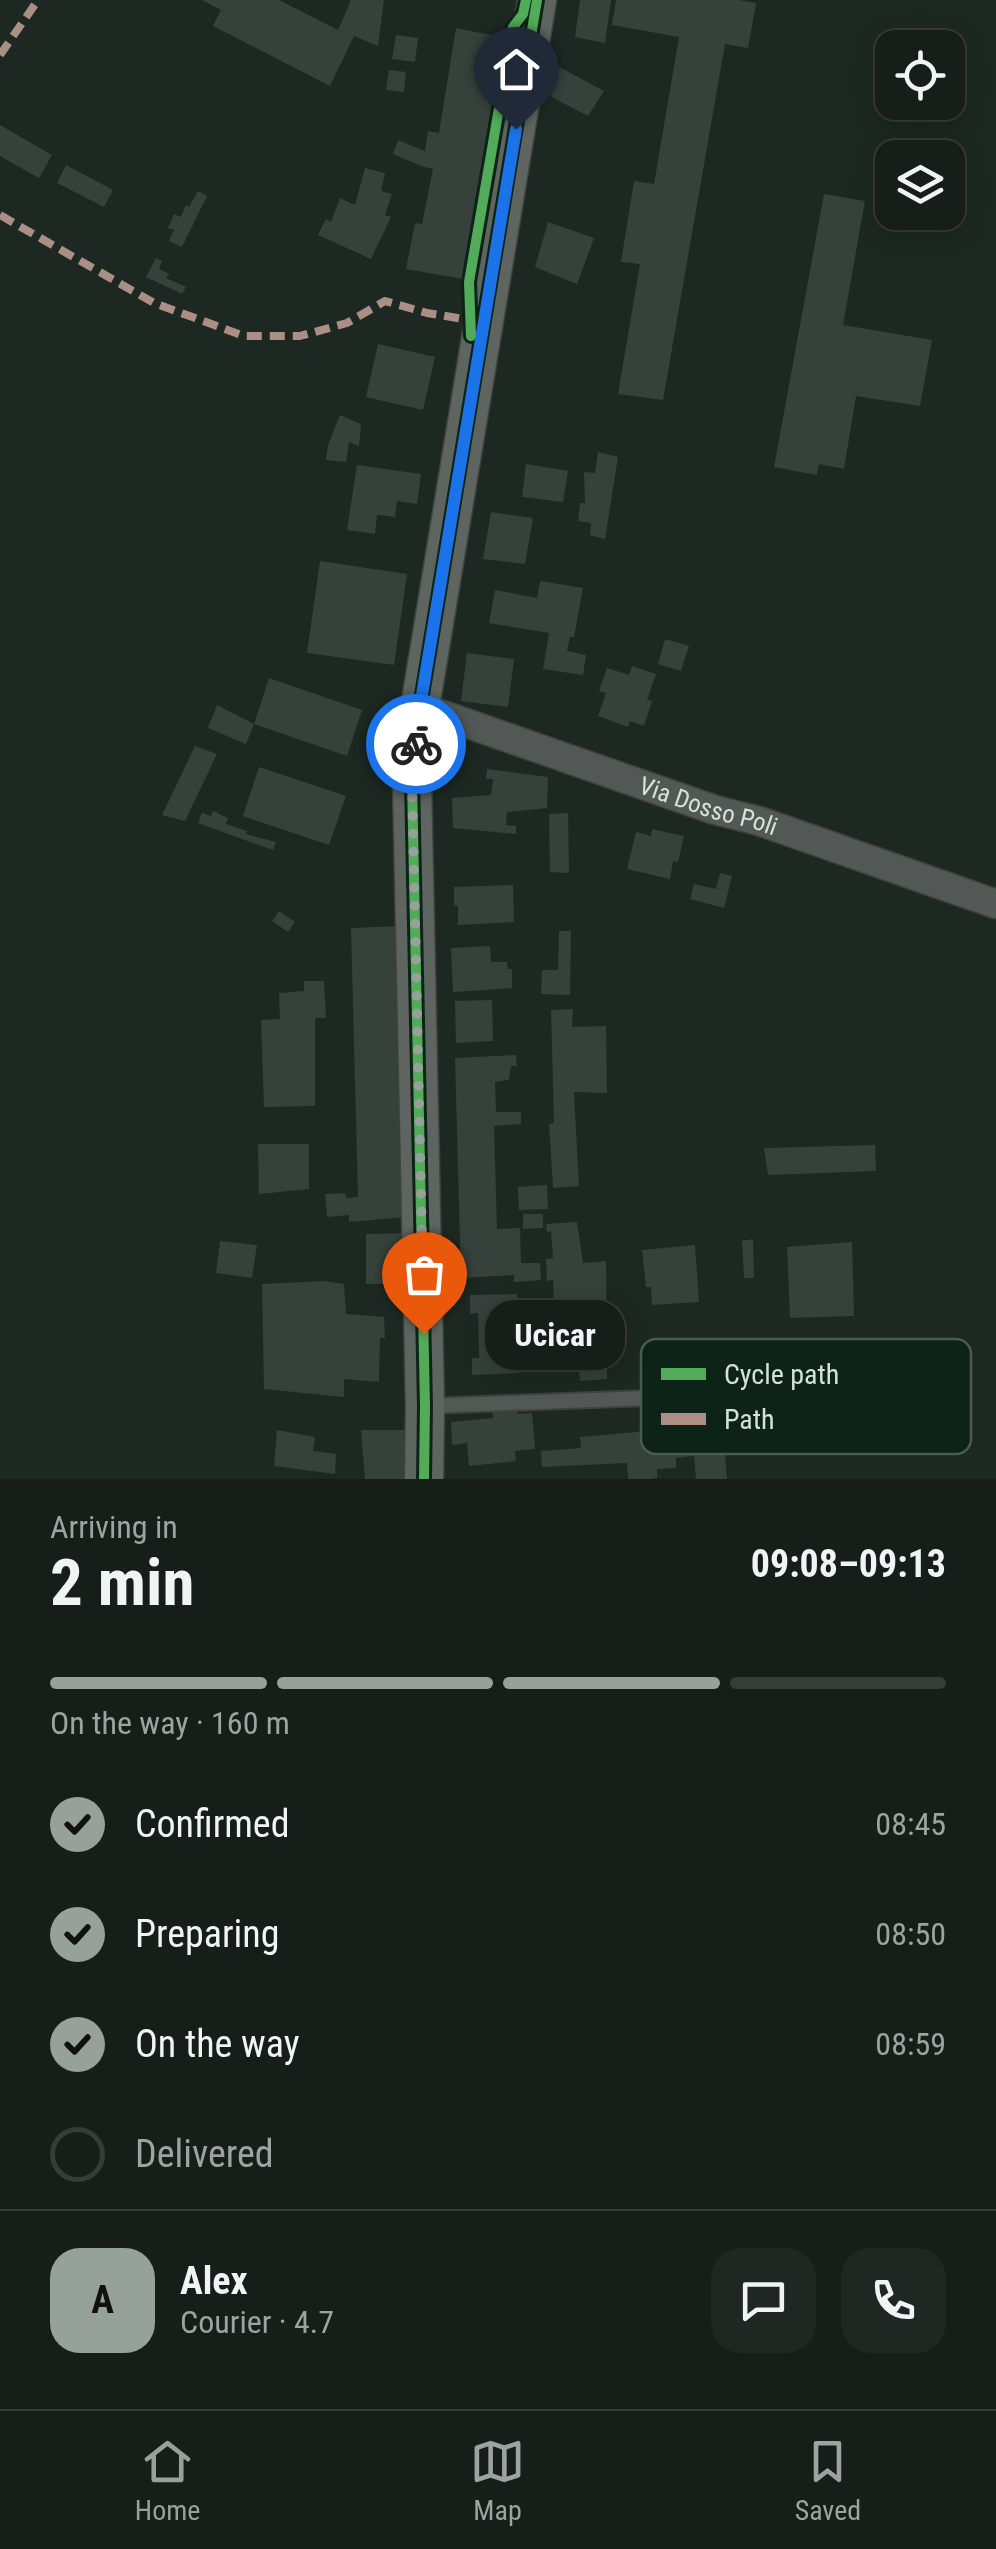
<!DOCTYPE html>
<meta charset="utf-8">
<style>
body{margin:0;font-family:"Roboto Condensed",sans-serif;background:#1f2723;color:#f1f3f6;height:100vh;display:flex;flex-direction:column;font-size:38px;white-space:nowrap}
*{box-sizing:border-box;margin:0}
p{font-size:32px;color:#9ea2a2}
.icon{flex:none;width:55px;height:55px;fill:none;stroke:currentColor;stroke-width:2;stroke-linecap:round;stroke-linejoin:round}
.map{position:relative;height:1479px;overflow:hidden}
.sheet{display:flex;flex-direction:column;background:#161e1a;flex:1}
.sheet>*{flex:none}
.tools{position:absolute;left:875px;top:30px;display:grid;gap:20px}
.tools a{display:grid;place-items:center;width:90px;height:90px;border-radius:20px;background:#161e1a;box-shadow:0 5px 25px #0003,0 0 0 2px #353c39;font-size:50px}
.pin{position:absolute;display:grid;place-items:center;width:85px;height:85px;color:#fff;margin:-102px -42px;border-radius:50% 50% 50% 0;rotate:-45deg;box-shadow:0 0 10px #0007}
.pin .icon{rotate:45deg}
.courier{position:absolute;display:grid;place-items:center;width:100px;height:100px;margin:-50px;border:8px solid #1a73e8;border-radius:50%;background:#fff;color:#222;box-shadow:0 2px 12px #0007}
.bubble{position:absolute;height:70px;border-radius:30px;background:#161e1a;box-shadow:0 5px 25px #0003,0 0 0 2px #353c39;font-size:32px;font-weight:700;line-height:70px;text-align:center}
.summary em{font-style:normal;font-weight:700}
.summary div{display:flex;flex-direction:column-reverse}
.summary{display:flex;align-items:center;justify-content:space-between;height:170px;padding:0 50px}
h1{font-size:65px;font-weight:700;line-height:75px}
.bar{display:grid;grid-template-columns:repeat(4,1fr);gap:15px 10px;align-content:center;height:120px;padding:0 50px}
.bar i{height:12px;border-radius:8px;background:#353c39}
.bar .active{background:#95a19a}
.bar p{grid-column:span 4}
.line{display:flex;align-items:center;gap:25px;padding:0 50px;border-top:2px solid #353c39}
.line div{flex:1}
.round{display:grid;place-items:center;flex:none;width:105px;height:105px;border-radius:30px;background:#1f2723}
ol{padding:0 50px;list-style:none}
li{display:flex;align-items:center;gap:30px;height:110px}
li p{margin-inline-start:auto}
li .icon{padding:10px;border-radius:50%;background:#95a19a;color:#111;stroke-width:4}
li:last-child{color:#9ea2a2}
li i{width:55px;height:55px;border:5px solid #353c39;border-radius:50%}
.dock{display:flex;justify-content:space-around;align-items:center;height:140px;border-top:2px solid #353c39;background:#161e1a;font-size:28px;color:#9ea2a2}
.dock a{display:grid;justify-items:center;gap:5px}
.dock .active{color:#95a19a}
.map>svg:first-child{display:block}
</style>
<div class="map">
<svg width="996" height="1479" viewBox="0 0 996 1479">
<rect width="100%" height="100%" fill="#1d2822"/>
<g fill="#36413b">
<polygon points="202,0 279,0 338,30 351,0 384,0 378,46 354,36 330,86 213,26 221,10"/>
<polygon points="580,0 611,0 605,43 575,37"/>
<polygon points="616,0 739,0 756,3 748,48 725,44 663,400 618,394 640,264 621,262 634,181 654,184 679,37 612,25"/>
<polygon points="456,28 505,38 463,279 406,269 415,223 422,224 433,169 421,166 393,154 398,140 425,151 428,131 439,133"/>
<polygon points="396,35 418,38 415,62 392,59"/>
<polygon points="552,63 604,91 588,116 548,95"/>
<polygon points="389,70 406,72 404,92 386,90"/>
<polygon points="0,125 52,155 39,178 0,156"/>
<polygon points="66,165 113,190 104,207 57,183"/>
<polygon points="365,168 385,173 381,191 392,194 385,215 391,217 371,259 318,235 326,219 331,222 340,198 355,205"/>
<polygon points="198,191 207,196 182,247 169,241 174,230 168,228 174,214 181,217 186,205 189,207"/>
<polygon points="824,194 865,201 843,325 932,340 920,406 856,396 844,469 819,464 817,475 774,467"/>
<polygon points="548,222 594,238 577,284 535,267"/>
<polygon points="156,258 162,261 159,269 169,274 166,278 186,287 182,294 146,277"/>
<polygon points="378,344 435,357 423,410 366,397"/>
<polygon points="340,415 361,424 359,446 349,442 346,462 326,460 328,445"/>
<polygon points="598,452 618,457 605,539 590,535 591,523 578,521 580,503 585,503 584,472 595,473"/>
<polygon points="526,464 568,471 563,502 522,497"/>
<polygon points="357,465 421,474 417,504 397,501 395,517 377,515 375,534 347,530"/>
<polygon points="491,512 533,518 525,564 483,559"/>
<polygon points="320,561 407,574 394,665 307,653"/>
<polygon points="540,581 583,588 574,637 570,637 567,651 586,655 583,675 543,669 549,633 489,623 495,590 537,598"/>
<polygon points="665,639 689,646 681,671 658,664"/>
<polygon points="467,653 514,659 508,707 461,701"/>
<polygon points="632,666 656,674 647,700 652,701 644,726 630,721 628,727 598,716 606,693 599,691 607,668 629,675"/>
<polygon points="269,678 362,710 347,756 254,724"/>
<polygon points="217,705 254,724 246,744 208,728"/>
<polygon points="195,746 217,754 185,821 162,815"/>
<polygon points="259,767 346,796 329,845 243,816"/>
<polygon points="487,769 548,777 547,808 507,812 506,825 516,826 516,834 453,828 452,798 491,795 493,779 486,779"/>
<polygon points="213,811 228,818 226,824 247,831 246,834 276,842 273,850 198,823 202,813 211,816"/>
<polygon points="568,813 569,873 550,872 549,814"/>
<polygon points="652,829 684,836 678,862 673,861 670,879 627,869 636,832 651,836"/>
<polygon points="720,873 732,876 724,908 690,899 694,884 716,889"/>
<polygon points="513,885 514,922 458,925 458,906 454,905 454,887"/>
<polygon points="279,911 295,922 288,932 272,921"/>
<polygon points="401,926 406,1217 349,1222 349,1215 327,1217 325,1194 345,1193 346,1198 358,1197 351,928"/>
<polygon points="559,931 571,931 570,995 541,994 542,970 558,970"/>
<polygon points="490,946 491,962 507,962 508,969 512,969 512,988 453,992 451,948"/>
<polygon points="304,981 324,981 326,1018 315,1018 315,1106 264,1107 261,1020 280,1019 279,993 304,991"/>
<polygon points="492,1000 493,1041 456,1043 455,1001"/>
<polygon points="573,1009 572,1027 606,1026 607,1093 574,1092 579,1186 553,1188 549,1124 554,1123 551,1010"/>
<polygon points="516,1055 517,1066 511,1066 509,1080 495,1082 496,1112 521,1112 521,1124 494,1126 497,1229 520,1228 521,1263 540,1263 541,1280 514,1282 514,1275 461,1278 455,1058"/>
<polygon points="258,1144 309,1144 309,1189 259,1194"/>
<polygon points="875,1145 876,1171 768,1175 764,1148"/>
<polygon points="547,1185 548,1209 519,1210 518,1187"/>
<polygon points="523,1214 543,1214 543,1228 523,1229"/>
<polygon points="577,1222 583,1263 606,1261 607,1379 580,1381 579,1371 558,1372 557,1342 579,1340 578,1305 554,1306 553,1280 547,1281 546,1259 553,1258 551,1231 547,1232 546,1224"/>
<polygon points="413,1233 413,1284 366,1284 366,1234"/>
<polygon points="753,1239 754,1278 744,1278 742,1241"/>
<polygon points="220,1241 257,1245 252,1278 216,1273"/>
<polygon points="852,1242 854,1316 790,1318 787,1247"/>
<polygon points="695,1245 699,1302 652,1305 651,1287 646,1287 642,1250"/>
<polygon points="324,1281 344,1284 346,1314 384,1317 385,1338 380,1338 379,1382 344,1379 344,1397 264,1389 262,1284"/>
<polygon points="517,1294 519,1373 472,1375 472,1358 479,1358 478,1313 470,1314 470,1295"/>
<polygon points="517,1408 518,1414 532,1413 535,1449 515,1451 516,1461 469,1466 467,1443 452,1445 451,1422 493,1418 492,1410"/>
<polygon points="727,1424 729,1453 725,1453 727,1479 696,1479 694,1456 676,1458 676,1468 657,1469 657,1478 650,1479 628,1479 627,1463 542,1467 541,1451 581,1448 580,1437"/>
<polygon points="277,1430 315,1437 313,1451 336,1454 335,1474 274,1466"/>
<polygon points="361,1430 413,1430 412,1479 365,1479"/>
</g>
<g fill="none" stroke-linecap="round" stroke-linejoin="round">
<g stroke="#3b453f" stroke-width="18">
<polyline id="lane" points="425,1406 649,1398"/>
</g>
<g stroke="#3b453f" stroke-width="31">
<g id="street">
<path id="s1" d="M420,707l295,103 44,11 237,83"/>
</g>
</g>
<g stroke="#3b453f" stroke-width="41">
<polyline id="secondary" points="424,1479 425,1406 412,781 420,707 537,0"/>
</g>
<use href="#lane" stroke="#535856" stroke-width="14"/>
<use href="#street" stroke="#535856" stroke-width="28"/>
<use href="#secondary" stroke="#5e6460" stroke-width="38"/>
<g stroke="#ac8f84" stroke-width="8" stroke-dasharray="15 8" stroke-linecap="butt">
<polyline points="0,55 38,0"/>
<polyline points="0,215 154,303 244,336 300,336 347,323 385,301 427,313 476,321"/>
</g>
<g stroke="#0e2318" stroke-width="16">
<g id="cycleway">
<polyline points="471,336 469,282 513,27 523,14 526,0"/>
<polyline points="424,1479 425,1406 412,781 420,707 537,0"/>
</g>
</g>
<use href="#cycleway" stroke="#51ab58" stroke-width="10"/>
</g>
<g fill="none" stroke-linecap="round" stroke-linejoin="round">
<polyline stroke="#95a19a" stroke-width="10" stroke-dasharray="0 18" points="416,744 412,781 424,1334"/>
<polyline stroke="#1a73e8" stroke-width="12" points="416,744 420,707 516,129"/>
</g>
<g text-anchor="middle" stroke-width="8" stroke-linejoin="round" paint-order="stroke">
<g font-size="25" fill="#d5e2da" stroke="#0e2318">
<text dy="9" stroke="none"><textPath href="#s1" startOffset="305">Via Dosso Poli</textPath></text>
</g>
</g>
<rect x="641" y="1339" width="330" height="115" rx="15" fill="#0e2318" stroke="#4a5c52" stroke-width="2.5"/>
<rect x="661" y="1368" width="45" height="12" fill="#51ab58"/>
<rect x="661" y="1413" width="45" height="12" fill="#ac8f84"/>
<g font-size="28" fill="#d5e2da">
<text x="724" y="1384">Cycle path</text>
<text x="724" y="1429">Path</text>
</g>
</svg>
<div class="tools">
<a><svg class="icon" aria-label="locate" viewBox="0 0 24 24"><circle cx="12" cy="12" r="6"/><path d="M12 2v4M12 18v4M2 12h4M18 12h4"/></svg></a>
<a><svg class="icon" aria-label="layers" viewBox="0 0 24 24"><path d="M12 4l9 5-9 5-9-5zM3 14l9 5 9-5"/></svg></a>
</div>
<div class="pin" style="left:424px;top:1334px;background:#ea580c"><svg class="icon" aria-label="bag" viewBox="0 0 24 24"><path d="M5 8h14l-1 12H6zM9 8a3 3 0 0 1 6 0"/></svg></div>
<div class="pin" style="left:516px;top:129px;background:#1f2937"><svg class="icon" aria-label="home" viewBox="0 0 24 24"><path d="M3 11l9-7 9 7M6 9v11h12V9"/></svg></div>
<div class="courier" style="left:416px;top:744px"><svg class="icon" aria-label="bike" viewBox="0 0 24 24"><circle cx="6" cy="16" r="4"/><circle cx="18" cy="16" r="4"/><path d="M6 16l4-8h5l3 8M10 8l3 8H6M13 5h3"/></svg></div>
<div class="bubble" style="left:485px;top:1300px;width:140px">Ucicar</div>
</div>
<section class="sheet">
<div class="summary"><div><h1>2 min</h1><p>Arriving in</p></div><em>09:08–09:13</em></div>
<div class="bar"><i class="active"></i><i class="active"></i><i class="active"></i><i></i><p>On the way · 160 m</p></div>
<ol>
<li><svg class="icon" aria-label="check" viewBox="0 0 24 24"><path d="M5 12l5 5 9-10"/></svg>Confirmed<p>08:45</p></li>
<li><svg class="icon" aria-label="check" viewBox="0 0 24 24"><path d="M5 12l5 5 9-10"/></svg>Preparing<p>08:50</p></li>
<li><svg class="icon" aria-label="check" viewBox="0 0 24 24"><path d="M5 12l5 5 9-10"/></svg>On the way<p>08:59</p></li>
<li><i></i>Delivered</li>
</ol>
<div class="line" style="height:180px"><b class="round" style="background:#95a19a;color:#111">A</b><div><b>Alex</b><p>Courier · 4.7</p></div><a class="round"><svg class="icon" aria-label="chat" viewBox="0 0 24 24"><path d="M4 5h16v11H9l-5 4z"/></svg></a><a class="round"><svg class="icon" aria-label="phone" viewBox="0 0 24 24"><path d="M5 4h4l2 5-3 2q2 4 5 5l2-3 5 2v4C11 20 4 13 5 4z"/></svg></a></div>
</section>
<nav class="dock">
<a class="active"><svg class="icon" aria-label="home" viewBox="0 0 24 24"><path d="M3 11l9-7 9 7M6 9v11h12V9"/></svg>Home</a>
<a><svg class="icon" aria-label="map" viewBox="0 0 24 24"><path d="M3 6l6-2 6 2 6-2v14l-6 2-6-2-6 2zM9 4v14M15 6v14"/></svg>Map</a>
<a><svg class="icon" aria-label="saved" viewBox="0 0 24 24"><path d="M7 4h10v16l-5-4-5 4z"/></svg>Saved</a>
</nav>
